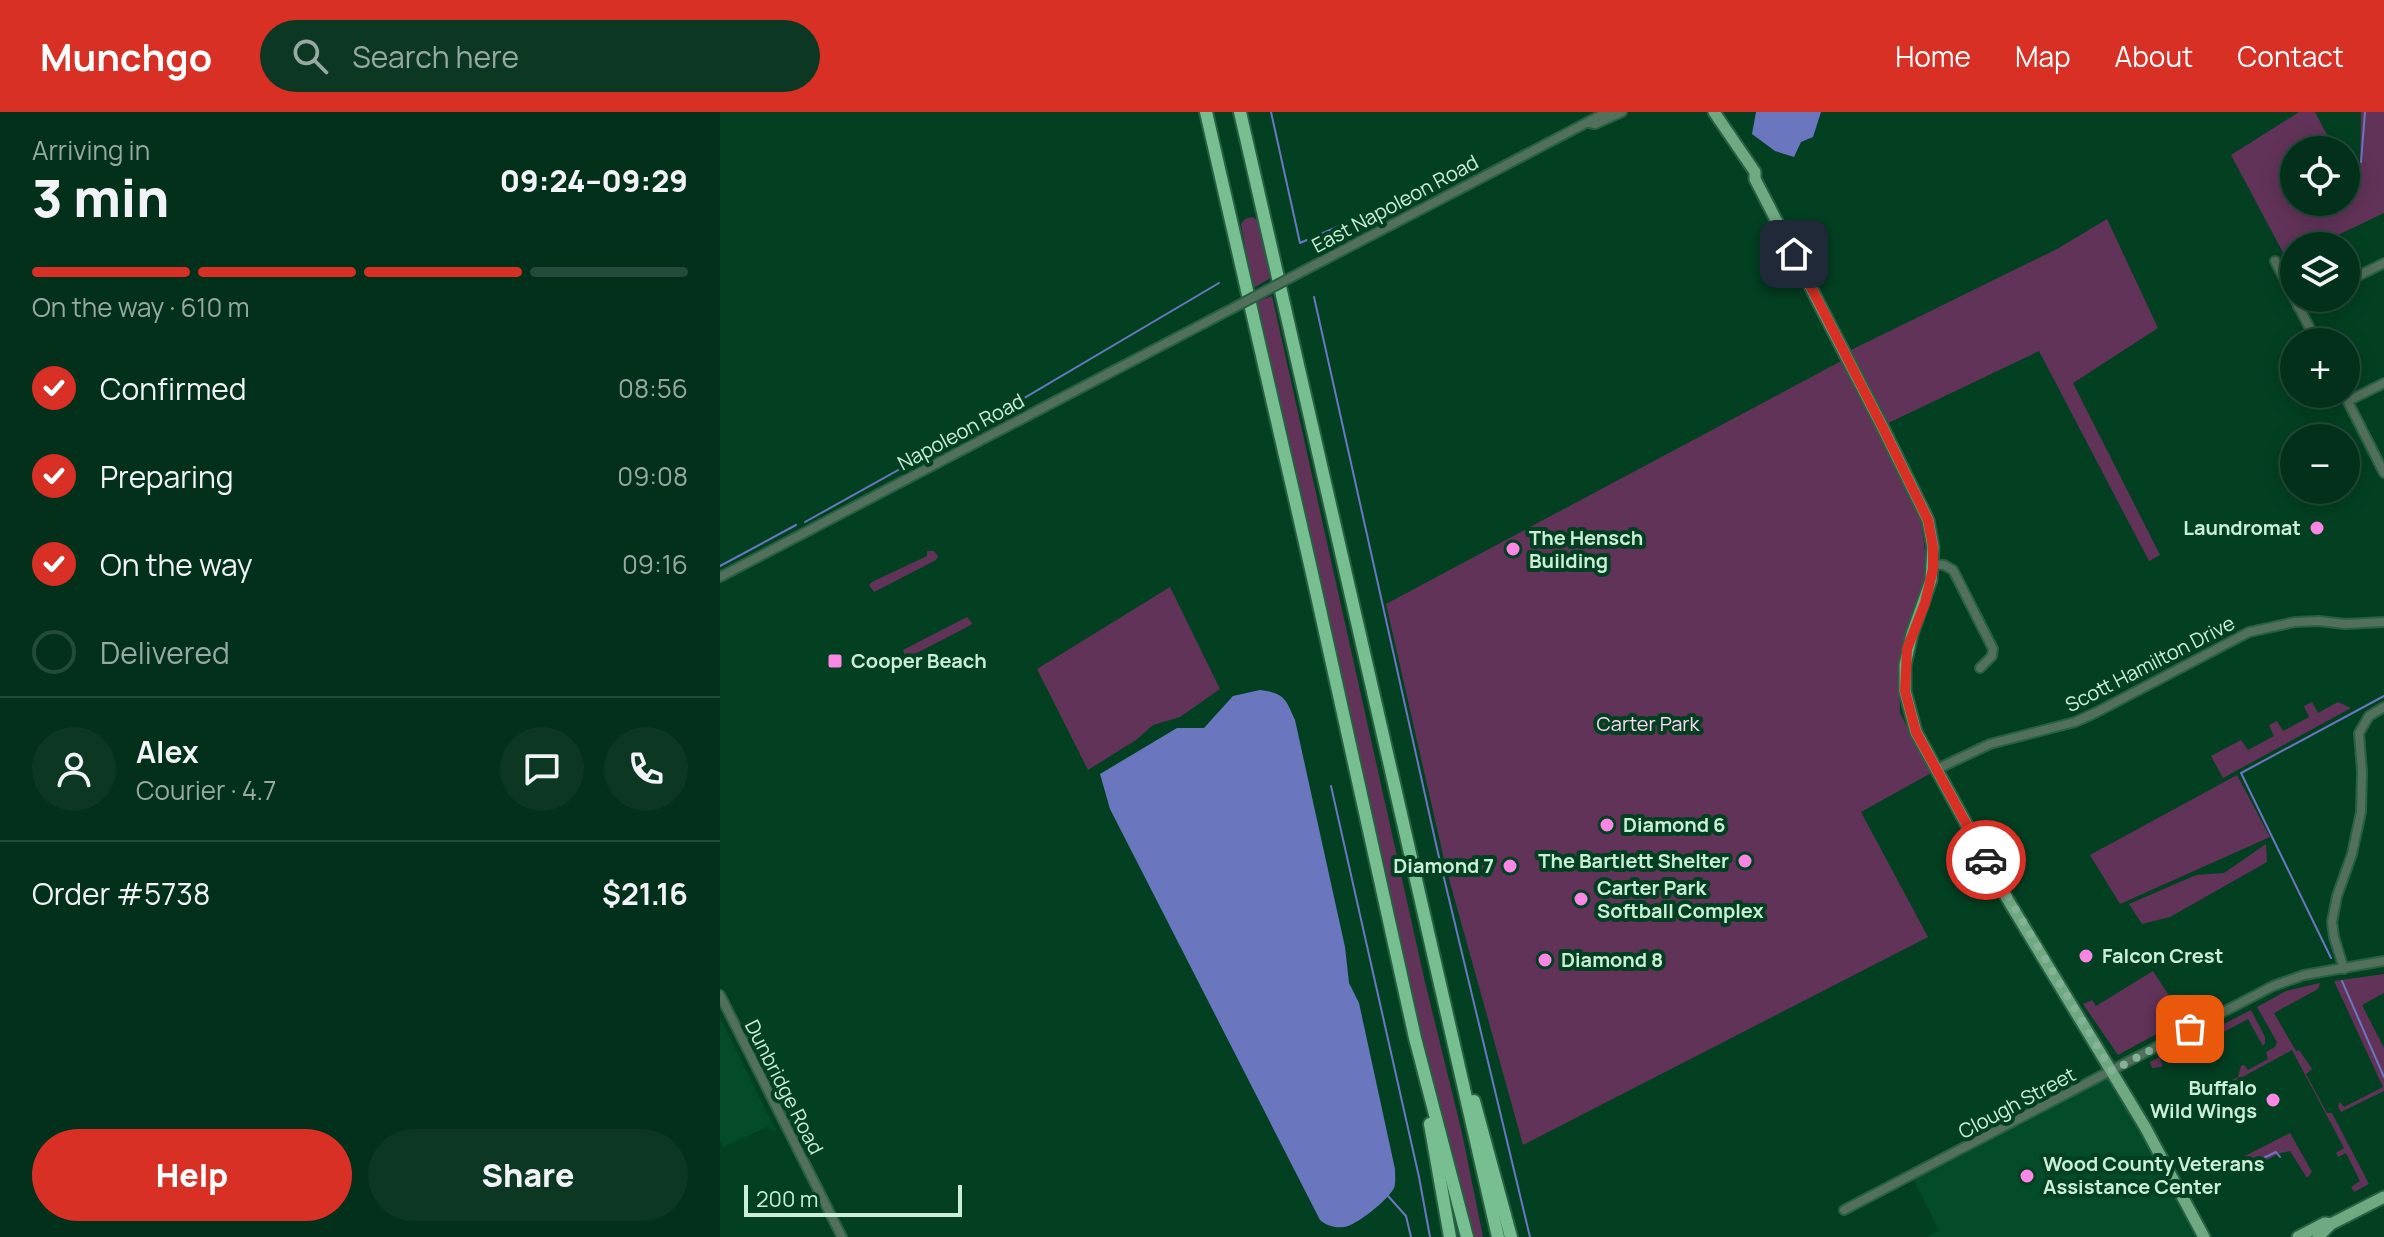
<!DOCTYPE html>
<meta charset="utf-8">
<style>
body{margin:0;font-family:Manrope,sans-serif;background:#0c3823;color:#f1f3f6;height:100vh;display:flex;flex-direction:column;font-size:30px;white-space:nowrap}
*{box-sizing:border-box;margin:0}
p{font-size:26px;color:#96a9a2}
.icon{flex:none;width:44px;height:44px;fill:none;stroke:currentColor;stroke-width:2;stroke-linecap:round;stroke-linejoin:round}
.map{position:relative;flex:1;overflow:hidden}
.panel{display:flex;flex-direction:column;background:#02301a;width:720px}
.panel>*{flex:none}
.fabs{position:absolute;left:1560px;top:24px;display:grid;gap:16px}
.fabs a{display:grid;place-items:center;width:80px;height:80px;border-radius:50%;background:#02301a;box-shadow:0 4px 20px #0003,0 0 0 2px #234b39;font-size:40px}
.scale{position:absolute;left:24px;bottom:20px;width:218px;box-sizing:border-box;padding-left:8px;border:4px solid #cbefd6;border-top:0;font-size:22px;line-height:28px;white-space:nowrap;color:#cbefd6;-webkit-text-stroke:6px #034022;paint-order:stroke}
.pin{position:absolute;display:grid;place-items:center;width:68px;height:68px;color:#fff;margin:-34px;border-radius:16px;box-shadow:0 4px 12px #0006}
.courier{position:absolute;display:grid;place-items:center;width:80px;height:80px;margin:-40px;border:6px solid #d93025;border-radius:50%;background:#fff;color:#222;box-shadow:0 2px 10px #0007}
.overview em{font-style:normal;font-weight:800}
.overview div{display:flex;flex-direction:column-reverse}
.overview{display:flex;align-items:center;justify-content:space-between;height:136px;padding:0 32px}
h1{font-size:52px;font-weight:800;line-height:60px}
.bar{display:grid;grid-template-columns:repeat(4,1fr);gap:12px 8px;align-content:center;height:96px;padding:0 32px}
.bar i{height:10px;border-radius:6px;background:#234b39}
.bar .selected{background:#d93025}
.bar p{grid-column:span 4}
.line{display:flex;align-items:center;gap:20px;padding:0 32px;border-top:2px solid #234b39}
.line div{flex:1}
.round{display:grid;place-items:center;flex:none;width:84px;height:84px;border-radius:42px;background:#0c3823}
ol{padding:0 32px;list-style:none}
li{display:flex;align-items:center;gap:24px;height:88px}
li p{margin-inline-start:auto}
li .icon{padding:8px;border-radius:50%;background:#d93025;color:#fff;stroke-width:4}
li:last-child{color:#96a9a2}
li i{width:44px;height:44px;border:4px solid #234b39;border-radius:50%}
.primary-button{display:flex;gap:16px;margin-top:auto;padding:16px 32px}
.primary-button a{flex:1;height:92px;border-radius:48px;background:#d93025;color:#fff;font-size:32px;font-weight:800;line-height:92px;text-align:center}
.primary-button a+a{background:#0c3823;color:#f1f3f6}
header{display:flex;align-items:center;gap:48px;box-sizing:border-box;height:112px;padding:0 40px;background:#d93025;color:#fff}
header strong{font-size:38px}
nav{display:flex;gap:44px;margin-inline-start:auto;font-size:28px}
.search{width:560px;height:72px;background:#0c3823;display:flex;align-items:center;gap:20px;box-sizing:border-box;padding:0 28px;border-radius:44px;color:#96a9a2;font-size:30px}
main{display:flex;flex:1;min-height:0}
.map>svg:first-child{display:block}
</style>
<header>
<strong>Munchgo</strong>
<div class="search"><svg class="icon" aria-label="search" viewBox="0 0 24 24"><circle cx="10" cy="10" r="6"/><path d="M15 15l6 6"/></svg>Search here</div>
<nav><a>Home</a><a>Map</a><a>About</a><a>Contact</a></nav>
</header>
<main>
<section class="panel">
<div class="overview"><div><h1>3 min</h1><p>Arriving in</p></div><em>09:24–09:29</em></div>
<div class="bar"><i class="selected"></i><i class="selected"></i><i class="selected"></i><i></i><p>On the way · 610 m</p></div>
<ol>
<li><svg class="icon" aria-label="check" viewBox="0 0 24 24"><path d="M5 12l5 5 9-10"/></svg>Confirmed<p>08:56</p></li>
<li><svg class="icon" aria-label="check" viewBox="0 0 24 24"><path d="M5 12l5 5 9-10"/></svg>Preparing<p>09:08</p></li>
<li><svg class="icon" aria-label="check" viewBox="0 0 24 24"><path d="M5 12l5 5 9-10"/></svg>On the way<p>09:16</p></li>
<li><i></i>Delivered</li>
</ol>
<div class="line" style="height:144px"><a class="round"><svg class="icon" aria-label="person" viewBox="0 0 24 24"><circle cx="12" cy="8" r="4"/><path d="M4 21q1-7 8-7t8 7"/></svg></a><div><b>Alex</b><p>Courier · 4.7</p></div><a class="round"><svg class="icon" aria-label="chat" viewBox="0 0 24 24"><path d="M4 5h16v11H9l-5 4z"/></svg></a><a class="round"><svg class="icon" aria-label="phone" viewBox="0 0 24 24"><path d="M5 4h4l2 5-3 2q2 4 5 5l2-3 5 2v4C11 20 4 13 5 4z"/></svg></a></div>
<div class="line" style="height:104px"><div>Order #5738</div><b>$21.16</b></div>
<div class="primary-button"><a>Help</a><a>Share</a></div>
</section>
<div class="map">
<svg width="1664" height="1125" viewBox="0 0 1664 1125">
<rect width="100%" height="100%" fill="#034022"/>
<g fill="#044b2a">
<polygon points="0,906 57,1021 47,1015 3,1035 0,1029"/>
<polygon points="1392,959 1481,1125 1207,1125 1219,1118 1192,1064"/>
</g>
<g fill="#613358">
<polygon points="1579,0 1595,0 1615,38 1574,38 1574,90 1626,90 1626,60 1640,57 1641,0 1664,0 1664,101 1595,134 1574,134 1574,144 1567,148 1511,43"/>
<polygon points="533,105 539,110 554,164 533,176 521,112 525,107"/>
<polygon points="1387,107 1438,216 1353,271 1440,443 1429,449 1319,239 1162,314 1125,241 1337,137"/>
<polygon points="552,184 705,870 742,1021 763,1125 747,1125 720,1012 536,190"/>
<polygon points="1123,248 1200,401 1208,462 1185,531 1179,560 1180,601 1211,661 1141,700 1208,825 803,1033 726,756 666,492"/>
<polygon points="207,439 214,439 218,444 216,448 154,480 149,473 152,470 207,444"/>
<polygon points="450,475 500,577 460,605 433,613 416,628 368,658 317,557"/>
<polygon points="247,505 252,511 251,513 187,546 185,545 183,538"/>
<polygon points="1592,590 1598,601 1618,590 1631,596 1503,666 1491,644 1521,628 1528,638 1554,624 1549,613 1557,609 1563,619 1589,605 1584,594"/>
<polygon points="1517,663 1550,725 1400,792 1370,743"/>
<polygon points="1546,732 1547,750 1450,805 1422,812 1409,792 1476,763 1504,761"/>
<polygon points="1433,859 1464,907 1398,943 1363,892 1372,888 1376,894"/>
<polygon points="1664,862 1664,881 1642,893 1664,936 1664,979 1621,1000 1618,994 1620,990 1624,995 1663,975 1614,869"/>
<polygon points="1600,871 1598,877 1554,901 1576,939 1579,938 1592,957 1586,962 1607,1001 1612,1001 1649,1072 1634,1080 1631,1075 1640,1069 1626,1041 1618,1045 1616,1041 1624,1036 1572,938 1513,970 1512,968 1518,965 1521,954 1524,953 1528,958 1548,947 1546,940 1555,935 1557,930 1537,895 1566,879"/>
<polygon points="1531,898 1545,925 1545,931 1543,934 1528,907 1455,946 1452,941 1440,947 1443,953 1441,955 1432,956 1430,950"/>
<polygon points="1570,1021 1592,1060 1587,1066 1570,1039 1560,1041 1529,1057 1522,1055 1517,1048"/>
</g>
<g fill="#6a77bf">
<polygon points="1036,0 1101,0 1093,25 1081,30 1074,45 1055,39 1032,22"/>
<path d="M540,578c24,3 26,9 35,30l50,227 4,36 10,20 36,166c0,5 1,14 -1,19 -5,11 -38,38 -50,39 -9,1 -17,-1 -24,-7l-210,-411 -10,-35 77,-46h27l29,-32z"/>
</g>
<g fill="none" stroke-linecap="round" stroke-linejoin="round">
<g stroke="#6a77bf" stroke-width="2">
<polyline points="551,0 580,131 626,111"/>
<polyline points="1641,50 1645,0"/>
<polyline points="594,185 718,741 810,1125"/>
<polyline points="245,321 499,171"/>
<polyline points="85,410 232,328"/>
<polyline points="0,454 76,413"/>
<polyline points="611,674 699,1065 710,1125"/>
<polyline points="1611,846 1521,661 1664,584"/>
<polyline points="1622,869 1664,965"/>
<polyline points="1533,1051 1556,1040 1560,1045"/>
<polyline points="668,1084 686,1104 691,1125"/>
</g>
<g stroke="#276042" stroke-width="12">
<g id="minor">
<polyline points="869,11 875,12 902,0"/>
<polyline points="1555,149 1597,230"/>
<polyline points="587,157 887,0"/>
<polyline points="1626,170 1664,151"/>
<polyline points="1578,195 1595,186"/>
<polyline points="1624,282 1664,361"/>
<polyline points="1628,289 1664,271"/>
<polyline points="1213,452 1224,453 1233,458 1268,527 1273,537 1272,544 1260,556"/>
<polyline points="0,465 498,204"/>
<polyline points="1217,657 1270,632 1355,610 1375,601 1529,520 1575,510 1599,509 1625,512 1664,510"/>
<polyline points="1624,857 1614,825 1612,810 1617,784 1632,742 1641,700 1642,660 1639,621 1649,604 1664,595"/>
<polyline points="0,883 122,1125"/>
<polyline points="1124,1098 1553,874 1584,863 1664,849"/>
</g>
</g>
<g stroke="#276042" stroke-width="15">
<g id="major">
<polyline points="994,0 1035,60 1035,67 1162,314 1208,408 1213,435 1211,468 1192,522 1185,553 1185,579 1196,620 1288,788 1425,1015 1484,1125"/>
<polyline points="1578,1125 1605,1111 1611,1112"/>
<polyline points="1598,1125 1611,1112 1664,1085"/>
</g>
</g>
<g stroke="#276042" stroke-width="16">
<g id="highway">
<polyline points="486,0 591,457 695,926 747,1125"/>
<polyline points="520,0 778,1125"/>
<polyline points="754,989 791,1125"/>
<polyline points="710,1012 730,1125"/>
</g>
</g>
<use href="#minor" stroke="#53705c" stroke-width="8"/>
<use href="#major" stroke="#6ea982" stroke-width="11"/>
<use href="#highway" stroke="#77bf91" stroke-width="12"/>
<g stroke="#276042" stroke-width="12" stroke-linecap="butt">
<polyline id="minor-bridge" points="498,204 587,157"/>
</g>
<use href="#minor-bridge" stroke="#53705c" stroke-width="8"/>
</g>
<g fill="none" stroke-linecap="round" stroke-linejoin="round">
<polyline stroke="#85b297" stroke-width="8" stroke-dasharray="0 14.4" points="1266,748 1392,959 1470,917"/>
<polyline stroke="#d93025" stroke-width="10" points="1074,142 1162,314 1208,408 1213,435 1213,457 1205,491 1187,537 1185,579 1196,620 1266,748"/>
</g>
<g fill="#fb87e5" stroke="#034022" stroke-width="3">
<circle cx="1597" cy="416" r="8"/>
<circle cx="793" cy="437" r="8"/>
<rect x="107" y="541" width="16" height="16" rx="4"/>
<circle cx="887" cy="713" r="8"/>
<circle cx="1025" cy="749" r="8"/>
<circle cx="790" cy="754" r="8"/>
<circle cx="861" cy="787" r="8"/>
<circle cx="1366" cy="844" r="8"/>
<circle cx="825" cy="848" r="8"/>
<circle cx="1553" cy="988" r="8"/>
<circle cx="1307" cy="1064" r="8"/>
</g>
<g text-anchor="middle" stroke-width="8" stroke-linejoin="round" paint-order="stroke">
<g font-size="20" fill="#cbefd6" stroke="#034022">
<text transform="translate(675 92) rotate(-28)" y="7">East Napoleon Road</text>
<text transform="translate(241 320) rotate(-28)" y="7">Napoleon Road</text>
<text transform="translate(1430 552) rotate(-27)" y="7">Scott Hamilton Drive</text>
<text transform="translate(64 975) rotate(63)" y="7">Dunbridge Road</text>
<text transform="translate(1297 991) rotate(-28)" y="7">Clough Street</text>
</g>
<g font-size="20" font-weight="bold" fill="#cbefd6" stroke="#034022" text-anchor="start">
<text x="1581" y="423" text-anchor="end">Laundromat</text>
<text x="809" y="433">The Hensch<tspan x="809" dy="23">Building</tspan></text>
<text x="131" y="556">Cooper Beach</text>
<text x="903" y="720">Diamond 6</text>
<text x="1009" y="756" text-anchor="end">The Bartlett Shelter</text>
<text x="774" y="761" text-anchor="end">Diamond 7</text>
<text x="877" y="783">Carter Park<tspan x="877" dy="23">Softball Complex</tspan></text>
<text x="1382" y="851">Falcon Crest</text>
<text x="841" y="855">Diamond 8</text>
<text x="1537" y="983" text-anchor="end">Buffalo<tspan x="1537" dy="23">Wild Wings</tspan></text>
<text x="1323" y="1059">Wood County Veterans<tspan x="1323" dy="23">Assistance Center</tspan></text>
</g>
<g font-size="20" fill="#fdd7f4" stroke="#034022">
<text x="928" y="619">Carter Park</text>
</g>
</g>
</svg>
<div class="fabs">
<a><svg class="icon" aria-label="locate" viewBox="0 0 24 24"><circle cx="12" cy="12" r="6"/><path d="M12 2v4M12 18v4M2 12h4M18 12h4"/></svg></a>
<a><svg class="icon" aria-label="layers" viewBox="0 0 24 24"><path d="M12 4l9 5-9 5-9-5zM3 14l9 5 9-5"/></svg></a>
<a>+</a>
<a>−</a>
</div>
<div class="scale">200 m</div>
<div class="pin" style="left:1470px;top:917px;background:#ea580c"><svg class="icon" aria-label="bag" viewBox="0 0 24 24"><path d="M5 8h14l-1 12H6zM9 8a3 3 0 0 1 6 0"/></svg></div>
<div class="pin" style="left:1074px;top:142px;background:#1f2937"><svg class="icon" aria-label="home" viewBox="0 0 24 24"><path d="M3 11l9-7 9 7M6 9v11h12V9"/></svg></div>
<div class="courier" style="left:1266px;top:748px"><svg class="icon" aria-label="car" viewBox="0 0 24 24"><path d="M5 17H2v-5l4-1 3-4h7l3 4 3 1v5h-3M9 17h6M6 11h13"/><circle cx="7" cy="17" r="2"/><circle cx="17" cy="17" r="2"/></svg></div>
</div>
</main>
